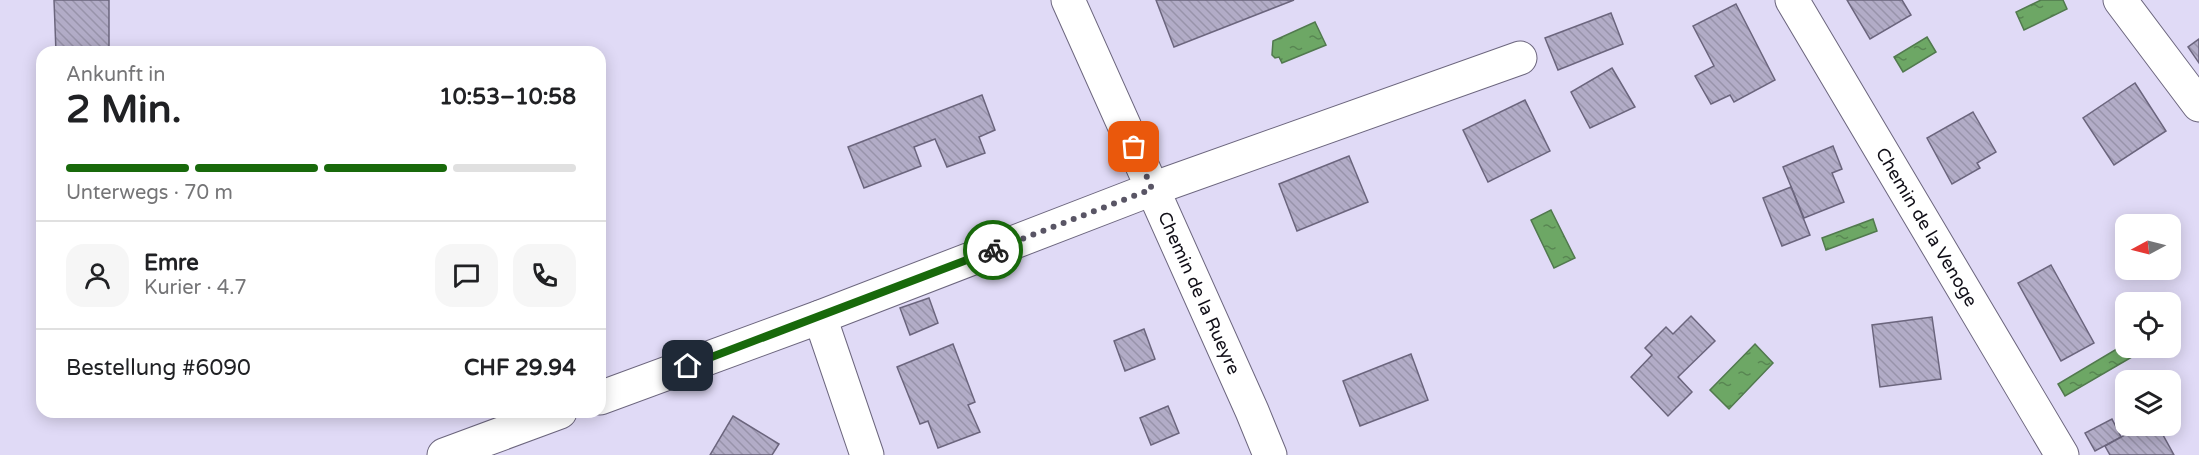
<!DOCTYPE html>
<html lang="de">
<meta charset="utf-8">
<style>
body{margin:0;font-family:"Varela Round",sans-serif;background:#f6f6f6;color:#202124;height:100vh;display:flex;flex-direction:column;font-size:22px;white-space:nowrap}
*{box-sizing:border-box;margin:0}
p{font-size:20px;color:#757577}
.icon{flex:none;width:33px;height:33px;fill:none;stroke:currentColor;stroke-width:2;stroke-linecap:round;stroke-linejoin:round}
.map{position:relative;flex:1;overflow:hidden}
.panel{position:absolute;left:36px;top:46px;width:570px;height:372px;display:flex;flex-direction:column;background:#fff;border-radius:18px;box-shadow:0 3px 15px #0003}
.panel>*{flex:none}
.needle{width:39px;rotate:263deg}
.controls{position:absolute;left:2115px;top:214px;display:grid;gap:12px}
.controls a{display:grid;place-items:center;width:66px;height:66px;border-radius:12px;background:#fff;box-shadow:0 3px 15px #0003;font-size:30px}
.pin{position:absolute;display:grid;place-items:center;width:51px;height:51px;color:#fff;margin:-26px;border-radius:12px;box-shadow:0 3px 9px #0006}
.courier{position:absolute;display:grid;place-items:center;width:60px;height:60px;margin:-30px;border:4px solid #18690b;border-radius:50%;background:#fff;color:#222;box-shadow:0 2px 8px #0007}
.overview em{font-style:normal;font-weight:700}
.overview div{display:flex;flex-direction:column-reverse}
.overview{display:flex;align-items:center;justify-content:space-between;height:102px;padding:0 30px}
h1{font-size:39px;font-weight:700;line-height:45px}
.bar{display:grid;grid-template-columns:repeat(4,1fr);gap:9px 6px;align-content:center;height:72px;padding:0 30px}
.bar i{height:8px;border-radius:4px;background:#e0e0e0}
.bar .on{background:#18690b}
.bar p{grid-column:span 4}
.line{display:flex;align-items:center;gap:15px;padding:0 30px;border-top:2px solid #e0e0e0}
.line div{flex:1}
.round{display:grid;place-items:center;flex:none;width:63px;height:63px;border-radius:18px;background:#f6f6f6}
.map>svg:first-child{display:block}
</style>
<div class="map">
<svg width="2199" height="455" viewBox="0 0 2199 455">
<defs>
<pattern id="water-ripples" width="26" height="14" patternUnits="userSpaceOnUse" patternTransform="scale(1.5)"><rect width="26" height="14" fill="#6da765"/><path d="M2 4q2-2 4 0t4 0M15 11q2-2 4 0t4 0" fill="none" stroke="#588652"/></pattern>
<pattern id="building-back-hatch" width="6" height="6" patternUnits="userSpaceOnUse" patternTransform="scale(1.5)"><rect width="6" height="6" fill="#b2acc7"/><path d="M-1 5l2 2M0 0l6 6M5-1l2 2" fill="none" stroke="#9893aa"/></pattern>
</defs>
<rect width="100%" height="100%" fill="#e0daf6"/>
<g fill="url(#water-ripples)" stroke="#51794e" stroke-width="1.5">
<polygon points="2041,0 2063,0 2067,9 2024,30 2016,12"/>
<polygon points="1315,22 1326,45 1282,63 1279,57 1275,58 1272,55 1273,41"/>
<polygon points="1927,37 1936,52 1903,72 1894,57"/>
<polygon points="1551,210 1575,258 1554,268 1531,220"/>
<polygon points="1873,219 1877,231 1826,250 1822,238"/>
<polygon points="1755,344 1773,363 1729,409 1710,390"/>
<polygon points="2125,344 2132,357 2065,396 2058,384"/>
</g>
<g fill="url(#building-back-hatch)" stroke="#6b657d" stroke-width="1.5">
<polygon points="54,0 109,0 109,52 56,52"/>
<polygon points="1156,0 1294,0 1174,47"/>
<polygon points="1847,0 1902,0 1911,15 1870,39"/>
<polygon points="1736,4 1775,80 1734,102 1730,95 1711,104 1695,76 1714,66 1693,26"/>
<polygon points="1611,13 1623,44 1558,70 1545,38"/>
<polygon points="2199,39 2199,63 2188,47"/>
<polygon points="1612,68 1635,107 1590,128 1571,92"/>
<polygon points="2135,83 2166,131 2114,165 2083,118"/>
<polygon points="982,95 995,130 979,137 985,153 947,167 935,139 914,147 921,166 864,188 848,147"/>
<polygon points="1525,100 1550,151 1488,182 1463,130"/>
<polygon points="1973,112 1996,152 1977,163 1980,168 1952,184 1927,138"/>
<polygon points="1833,146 1842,169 1832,173 1844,202 1804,218 1783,167"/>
<polygon points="1349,156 1368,202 1297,231 1279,184"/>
<polygon points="1791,187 1810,235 1782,246 1763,198"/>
<polygon points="2051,265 2094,343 2061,361 2018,283"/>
<polygon points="929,298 938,323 910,335 900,308"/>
<polygon points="1691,316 1715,341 1678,377 1692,392 1668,416 1631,377 1652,355 1645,348 1666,327 1673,334"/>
<polygon points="1932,317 1941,379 1880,387 1872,325"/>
<polygon points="1144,329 1155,359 1125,371 1114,341"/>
<polygon points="953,344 975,402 968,405 980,432 938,448 928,421 920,424 897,367"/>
<polygon points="1411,354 1428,400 1360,426 1343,381"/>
<polygon points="1168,406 1179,433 1151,445 1140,418"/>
<polygon points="733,416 779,444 772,455 710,455"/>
<polygon points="2112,419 2121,437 2095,451 2085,433"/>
<polygon points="2141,426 2158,426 2174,455 2110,455 2105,446"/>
</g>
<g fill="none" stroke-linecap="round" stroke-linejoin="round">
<g stroke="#6c667e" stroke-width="35">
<g id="minor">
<path id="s1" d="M1068,0l184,411 18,44"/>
<path id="s2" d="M1792,0l270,455"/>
<polyline points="2120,0 2199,105"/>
<polyline points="820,317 867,455"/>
<polyline points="600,398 820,317 1152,189 1520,58"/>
<polyline points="444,455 560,412"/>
</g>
</g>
<use href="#minor" stroke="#fff" stroke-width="33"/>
</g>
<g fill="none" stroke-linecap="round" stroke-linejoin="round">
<polyline stroke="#595565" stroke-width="6" stroke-dasharray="0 10.8" points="993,250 1152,189 1134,147"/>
<polyline stroke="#18690b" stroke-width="8" points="688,366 993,250"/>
</g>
<g text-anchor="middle" stroke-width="4.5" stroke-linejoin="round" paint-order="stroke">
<g font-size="18" fill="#100e17" stroke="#ede9ff">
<text dy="6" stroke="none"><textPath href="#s2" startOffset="264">Chemin de la Venoge</textPath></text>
<text dy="6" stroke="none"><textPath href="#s1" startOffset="321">Chemin de la Rueyre</textPath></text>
</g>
</g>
</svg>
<div class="controls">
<a><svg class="needle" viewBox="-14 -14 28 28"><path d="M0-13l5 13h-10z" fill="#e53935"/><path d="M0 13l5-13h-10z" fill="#757577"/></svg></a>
<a><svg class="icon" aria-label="locate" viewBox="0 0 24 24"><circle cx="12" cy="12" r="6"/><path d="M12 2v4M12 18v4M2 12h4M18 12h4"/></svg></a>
<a><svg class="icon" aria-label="layers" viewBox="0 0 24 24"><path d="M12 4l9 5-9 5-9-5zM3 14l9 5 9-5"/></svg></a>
</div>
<div class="pin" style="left:1134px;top:147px;background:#ea580c"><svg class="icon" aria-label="bag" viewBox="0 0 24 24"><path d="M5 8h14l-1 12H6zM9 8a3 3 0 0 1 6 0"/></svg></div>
<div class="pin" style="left:688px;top:366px;background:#1f2937"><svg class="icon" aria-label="home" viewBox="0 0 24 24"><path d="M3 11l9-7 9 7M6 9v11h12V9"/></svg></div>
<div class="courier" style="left:993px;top:250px"><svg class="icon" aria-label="bike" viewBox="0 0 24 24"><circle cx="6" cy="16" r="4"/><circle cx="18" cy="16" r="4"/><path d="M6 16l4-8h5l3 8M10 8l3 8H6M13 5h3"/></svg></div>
<section class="panel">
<div class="overview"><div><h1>2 Min.</h1><p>Ankunft in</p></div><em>10:53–10:58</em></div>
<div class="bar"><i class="on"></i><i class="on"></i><i class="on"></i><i></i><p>Unterwegs · 70 m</p></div>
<div class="line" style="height:108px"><a class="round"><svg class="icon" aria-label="person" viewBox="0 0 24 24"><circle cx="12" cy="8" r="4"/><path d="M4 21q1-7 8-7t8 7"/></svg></a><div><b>Emre</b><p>Kurier · 4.7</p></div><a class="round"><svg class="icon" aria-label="chat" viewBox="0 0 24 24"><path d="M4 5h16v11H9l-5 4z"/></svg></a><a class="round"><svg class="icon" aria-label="phone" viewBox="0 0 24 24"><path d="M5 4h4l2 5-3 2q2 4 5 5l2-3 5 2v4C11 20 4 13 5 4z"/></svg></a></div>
<div class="line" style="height:78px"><div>Bestellung #6090</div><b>CHF 29.94</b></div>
</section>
</div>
